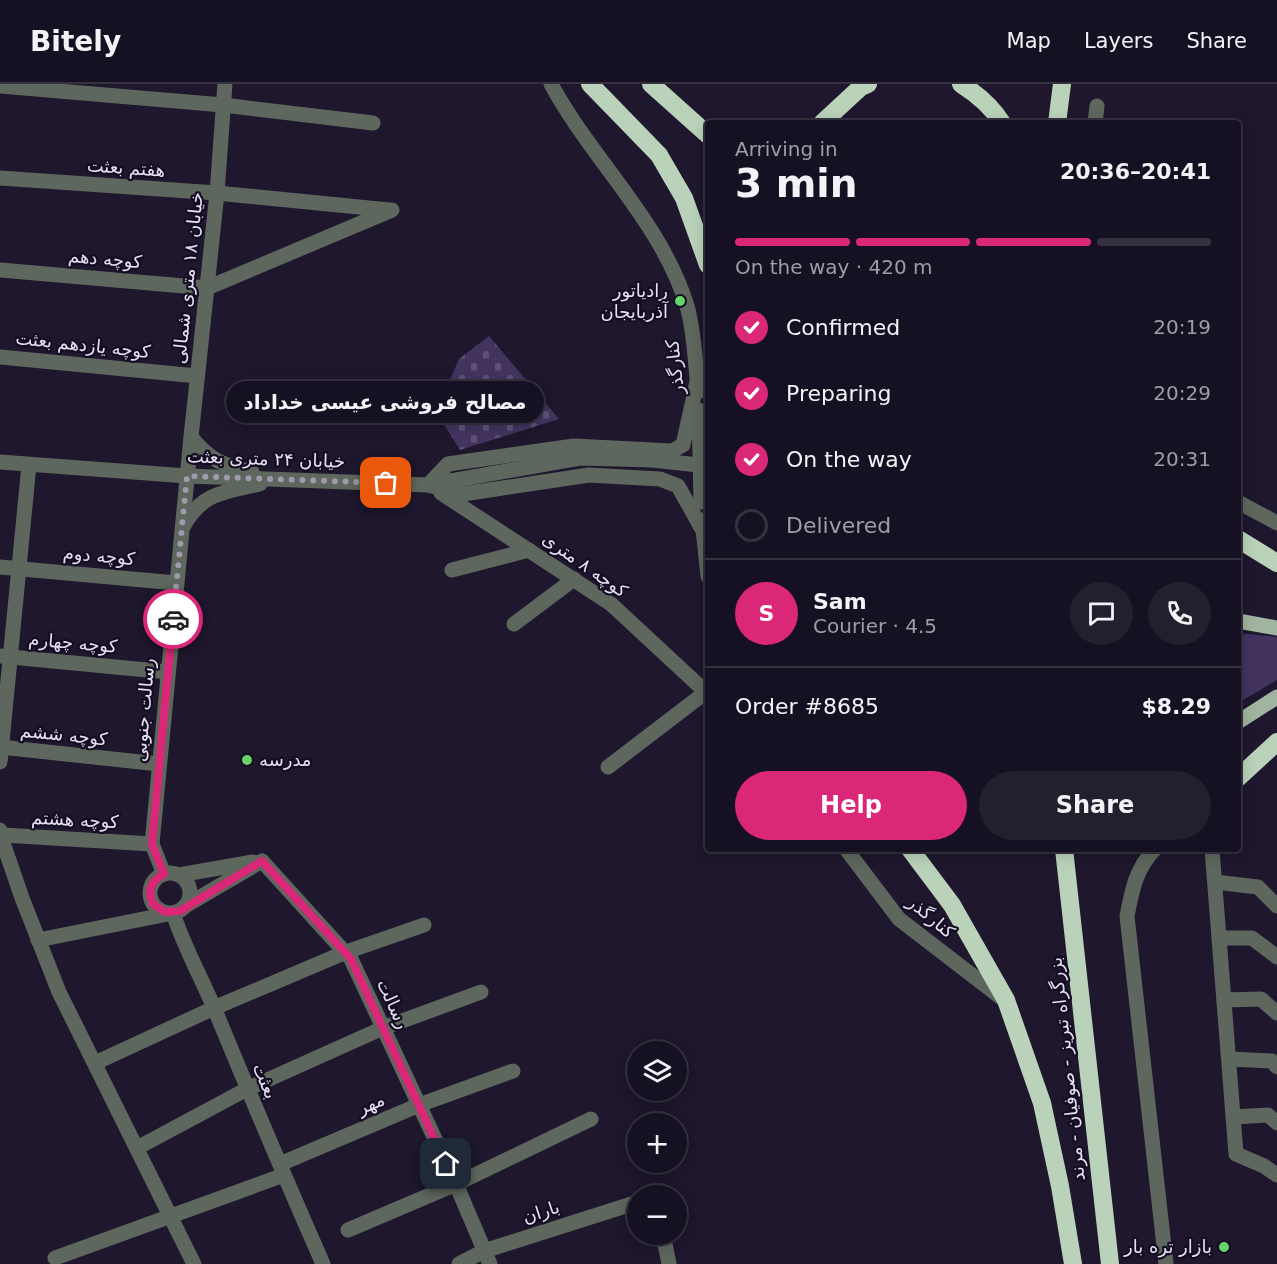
<!DOCTYPE html>
<meta charset="utf-8">
<style>
body{margin:0;font-family:"DejaVu Sans","Noto Naskh Arabic",sans-serif;background:#231f2f;color:#f1f3f6;height:100vh;display:flex;flex-direction:column;font-size:22px;white-space:nowrap}
*{box-sizing:border-box;margin:0}
p{font-size:20px;color:#9e9da5}
.icon{flex:none;width:33px;height:33px;fill:none;stroke:currentColor;stroke-width:2;stroke-linecap:round;stroke-linejoin:round}
.map{position:relative;flex:1;overflow:hidden}
.details{position:absolute;left:705px;top:36px;width:536px;height:732px;display:flex;flex-direction:column;background:#161122;border-radius:6px;box-shadow:0 3px 15px #0003,0 0 0 2px #353140}
.details>*{flex:none}
.fabs{position:absolute;left:627px;top:957px;display:grid;gap:12px}
.fabs a{display:grid;place-items:center;width:60px;height:60px;border-radius:50%;background:#161122;box-shadow:0 3px 15px #0003,0 0 0 2px #353140;font-size:30px}
.pin{position:absolute;display:grid;place-items:center;width:51px;height:51px;color:#fff;margin:-26px;border-radius:12px;box-shadow:0 3px 9px #0006}
.courier{position:absolute;display:grid;place-items:center;width:60px;height:60px;margin:-30px;border:4px solid #db2777;border-radius:50%;background:#fff;color:#222;box-shadow:0 2px 8px #0007}
.bubble{position:absolute;height:42px;border-radius:21px;background:#161122;box-shadow:0 3px 15px #0003,0 0 0 2px #353140;font-size:20px;font-weight:700;line-height:42px;text-align:center}
.headline em{font-style:normal;font-weight:700}
.headline div{display:flex;flex-direction:column-reverse}
.headline{display:flex;align-items:center;justify-content:space-between;height:102px;padding:0 30px}
h1{font-size:39px;font-weight:700;line-height:45px}
.bar{display:grid;grid-template-columns:repeat(4,1fr);gap:9px 6px;align-content:center;height:72px;padding:0 30px}
.bar i{height:8px;border-radius:4px;background:#353140}
.bar .current{background:#db2777}
.bar p{grid-column:span 4}
.line{display:flex;align-items:center;gap:15px;padding:0 30px;border-top:2px solid #353140}
.line div{flex:1}
.round{display:grid;place-items:center;flex:none;width:63px;height:63px;border-radius:32px;background:#231f2f}
ol{padding:0 30px;list-style:none}
li{display:flex;align-items:center;gap:18px;height:66px}
li p{margin-inline-start:auto}
li .icon{padding:6px;border-radius:50%;background:#db2777;color:#fff;stroke-width:4}
li:last-child{color:#9e9da5}
li i{width:33px;height:33px;border:3px solid #353140;border-radius:50%}
.action{display:flex;gap:12px;margin-top:auto;padding:12px 30px}
.action a{flex:1;height:69px;border-radius:36px;background:#db2777;color:#fff;font-size:24px;font-weight:700;line-height:69px;text-align:center}
.action a+a{background:#231f2f;color:#f1f3f6}
header{display:flex;align-items:center;gap:36px;box-sizing:border-box;height:84px;padding:0 30px;background:#161122;border-bottom:2px solid #353140}
header strong{font-size:28px}
nav{display:flex;gap:33px;margin-inline-start:auto;font-size:21px}
.map>svg:first-child{display:block}
</style>
<header>
<strong>Bitely</strong>
<nav><a>Map</a><a>Layers</a><a>Share</a></nav>
</header>
<div class="map">
<svg width="1277" height="1180" viewBox="0 0 1277 1180">
<defs>
<pattern id="cemetery-stones" width="16" height="16" patternUnits="userSpaceOnUse" patternTransform="scale(1.5)"><rect width="16" height="16" fill="#42345f"/><path d="M2 7V4a2 2 0 0 1 4 0v3zM10 15v-3a2 2 0 0 1 4 0v3z" fill="#5d5176"/></pattern>
</defs>
<rect width="100%" height="100%" fill="#1e172d"/>
<polygon fill="#42345f" points="1238,549 1277,553 1277,596 1238,619"/>
<polygon fill="url(#cemetery-stones)" points="489,252 559,335 460,366 439,332 444,310 459,275"/>
<g fill="none" stroke-linecap="round" stroke-linejoin="round">
<g stroke="#5d675d" stroke-width="15">
<path d="M551,0c41,76 110,137 136,222 7,23 9,61 11,86"/>
<polyline points="0,2 223,21 373,39"/>
<polyline points="1095,39 1097,22"/>
<polyline points="0,94 217,109 389,126"/>
<polyline points="0,186 207,204 392,126"/>
<polyline points="0,273 197,292"/>
<polyline points="697,298 683,361 672,367 574,362 448,380 428,401 463,410 589,391 660,395 678,402 702,445"/>
<path d="M191,353c19,24 32,28 61,35"/>
<polyline points="0,378 187,392 428,401 580,374 652,376 708,382"/>
<polyline points="441,409 611,520 708,610"/>
<polyline points="1238,418 1277,439"/>
<polyline points="702,436 708,492"/>
<path d="M183,443c19,-35 42,-35 77,-43"/>
<polyline points="0,483 176,499"/>
<polyline points="452,486 529,466"/>
<polyline points="514,540 574,495"/>
<polyline points="0,572 168,588"/>
<polyline points="0,663 159,680"/>
<polyline points="0,678 29,381"/>
<polyline points="608,683 706,608"/>
<polyline points="0,746 3,751 152,760"/>
<polyline points="0,750 22,814 59,908 194,1180"/>
<polyline points="846,765 899,835 1003,915"/>
<path d="M1155,765c-19,19 -23,41 -28,67l39,348"/>
<polyline points="1212,765 1236,1070 1264,1082 1277,1091"/>
<polyline points="262,777 351,875 456,1100 490,1180"/>
<circle cx="170" cy="809" r="20"/>
<polyline points="164,790 152,760 191,353 217,109 225,0"/>
<polyline points="179,791 253,778"/>
<polyline points="1215,798 1258,803 1277,822"/>
<polyline points="185,822 262,777"/>
<polyline points="1219,854 1252,854 1277,873"/>
<path d="M38,856l135,-27c11,34 28,64 42,97 35,85 71,170 108,254"/>
<polyline points="1224,916 1261,915 1277,929"/>
<polyline points="1229,975 1272,977 1277,983"/>
<polyline points="95,979 214,924 346,868 424,841"/>
<polyline points="1233,1033 1268,1031 1277,1039"/>
<polyline points="137,1064 247,1005 383,944 481,908"/>
<polyline points="280,1080 419,1021 513,987"/>
<polyline points="348,1146 456,1100 591,1035"/>
<polyline points="663,1150 669,1180"/>
<polyline points="55,1174 284,1091"/>
<polyline points="459,1180 484,1167 638,1118"/>
</g>
<g stroke="#a0b49f" stroke-width="15">
<polyline points="1238,537 1277,544"/>
<polyline points="1238,638 1277,613"/>
</g>
<g stroke="#bad2b9" stroke-width="18">
<polyline points="590,0 659,71 684,114 708,181"/>
<polyline points="651,0 708,51"/>
<path d="M961,0c16,10 31,23 41,39"/>
<polyline points="822,39 861,3 868,0"/>
<polyline points="1057,39 1062,0"/>
<polyline points="1238,455 1277,479"/>
<polyline points="1238,694 1277,658"/>
<polyline points="910,765 952,821 1006,916 1042,1019 1060,1102 1073,1180"/>
<polyline points="1064,765 1110,1180"/>
</g>
<polyline stroke="#5d675d" stroke-width="15" points="699,326 701,418"/>
</g>
<g fill="none" stroke-linecap="round" stroke-linejoin="round">
<polyline stroke="#9f9aac" stroke-width="6" stroke-dasharray="0 10.8" points="173,535 187,392 386,399"/>
<path stroke="#db2777" stroke-width="8" d="M173,535l-21,225 12,30c-13,7 -17,17 -11,30l12,8 15,-1 82,-50 89,98 95,205"/>
</g>
<g fill="#66d467" stroke="#150e23" stroke-width="2">
<circle cx="680" cy="217" r="6"/>
<circle cx="247" cy="676" r="6"/>
<circle cx="1224" cy="1163" r="6"/>
</g>
<g text-anchor="middle" stroke-width="4.5" stroke-linejoin="round" paint-order="stroke">
<g font-size="18" fill="#e5e1f1" stroke="#150e23">
<text transform="translate(126 84) rotate(4)" y="6">هفتم بعثت</text>
<text transform="translate(105 175) rotate(5)" y="6">کوچه دهم</text>
<text transform="translate(188 194) rotate(-84)" y="6">خیابان ۱۸ متری شمالی</text>
<text transform="translate(83 261) rotate(6)" y="6">کوچه یازدهم بعثت</text>
<text transform="translate(675 283) rotate(-96)" y="6">کنارگذر</text>
<text transform="translate(266 375) rotate(2)" y="6">خیابان ۲۴ متری بعثت</text>
<text transform="translate(99 472) rotate(5)" y="6">کوچه دوم</text>
<text transform="translate(585 481) rotate(35)" y="6">کوچه ۸ متری</text>
<text transform="translate(73 559) rotate(5)" y="6">کوچه چهارم</text>
<text transform="translate(144 626) rotate(-85)" y="6">رسالت جنوبی</text>
<text transform="translate(64 651) rotate(6)" y="6">کوچه ششم</text>
<text transform="translate(75 736) rotate(3)" y="6">کوچه هشتم</text>
<text transform="translate(931 833) rotate(40)" y="6">کنارگذر</text>
<text transform="translate(393 920) rotate(65)" y="6">رسالت</text>
<text transform="translate(1067 985) rotate(-96)" y="6">بزرگراه تبریز - صوفیان - مرند</text>
<text transform="translate(265 997) rotate(67)" y="6">بعثت</text>
<text transform="translate(371 1020) rotate(-23)" y="6">مهر</text>
<text transform="translate(541 1128) rotate(-18)" y="6">باران</text>
</g>
<g font-size="18" fill="#e5e1f1" stroke="#150e23" text-anchor="end">
<text x="668" y="213">رادیاتور<tspan x="668" dy="21">آذربایجان</tspan></text>
<text x="259" y="682" text-anchor="start">مدرسه</text>
<text x="1212" y="1169">بازار تره بار</text>
</g>
</g>
</svg>
<div class="fabs">
<a><svg class="icon" aria-label="layers" viewBox="0 0 24 24"><path d="M12 4l9 5-9 5-9-5zM3 14l9 5 9-5"/></svg></a>
<a>+</a>
<a>−</a>
</div>
<div class="pin" style="left:386px;top:399px;background:#ea580c"><svg class="icon" aria-label="bag" viewBox="0 0 24 24"><path d="M5 8h14l-1 12H6zM9 8a3 3 0 0 1 6 0"/></svg></div>
<div class="pin" style="left:446px;top:1080px;background:#1f2937"><svg class="icon" aria-label="home" viewBox="0 0 24 24"><path d="M3 11l9-7 9 7M6 9v11h12V9"/></svg></div>
<div class="courier" style="left:173px;top:535px"><svg class="icon" aria-label="car" viewBox="0 0 24 24"><path d="M5 17H2v-5l4-1 3-4h7l3 4 3 1v5h-3M9 17h6M6 11h13"/><circle cx="7" cy="17" r="2"/><circle cx="17" cy="17" r="2"/></svg></div>
<div class="bubble" style="left:226px;top:297px;width:318px">مصالح فروشی عیسی خداداد</div>
<section class="details">
<div class="headline"><div><h1>3 min</h1><p>Arriving in</p></div><em>20:36–20:41</em></div>
<div class="bar"><i class="current"></i><i class="current"></i><i class="current"></i><i></i><p>On the way · 420 m</p></div>
<ol>
<li><svg class="icon" aria-label="check" viewBox="0 0 24 24"><path d="M5 12l5 5 9-10"/></svg>Confirmed<p>20:19</p></li>
<li><svg class="icon" aria-label="check" viewBox="0 0 24 24"><path d="M5 12l5 5 9-10"/></svg>Preparing<p>20:29</p></li>
<li><svg class="icon" aria-label="check" viewBox="0 0 24 24"><path d="M5 12l5 5 9-10"/></svg>On the way<p>20:31</p></li>
<li><i></i>Delivered</li>
</ol>
<div class="line" style="height:108px"><b class="round" style="background:#db2777;color:#fff">S</b><div><b>Sam</b><p>Courier · 4.5</p></div><a class="round"><svg class="icon" aria-label="chat" viewBox="0 0 24 24"><path d="M4 5h16v11H9l-5 4z"/></svg></a><a class="round"><svg class="icon" aria-label="phone" viewBox="0 0 24 24"><path d="M5 4h4l2 5-3 2q2 4 5 5l2-3 5 2v4C11 20 4 13 5 4z"/></svg></a></div>
<div class="line" style="height:78px"><div>Order #8685</div><b>$8.29</b></div>
<div class="action"><a>Help</a><a>Share</a></div>
</section>
</div>
